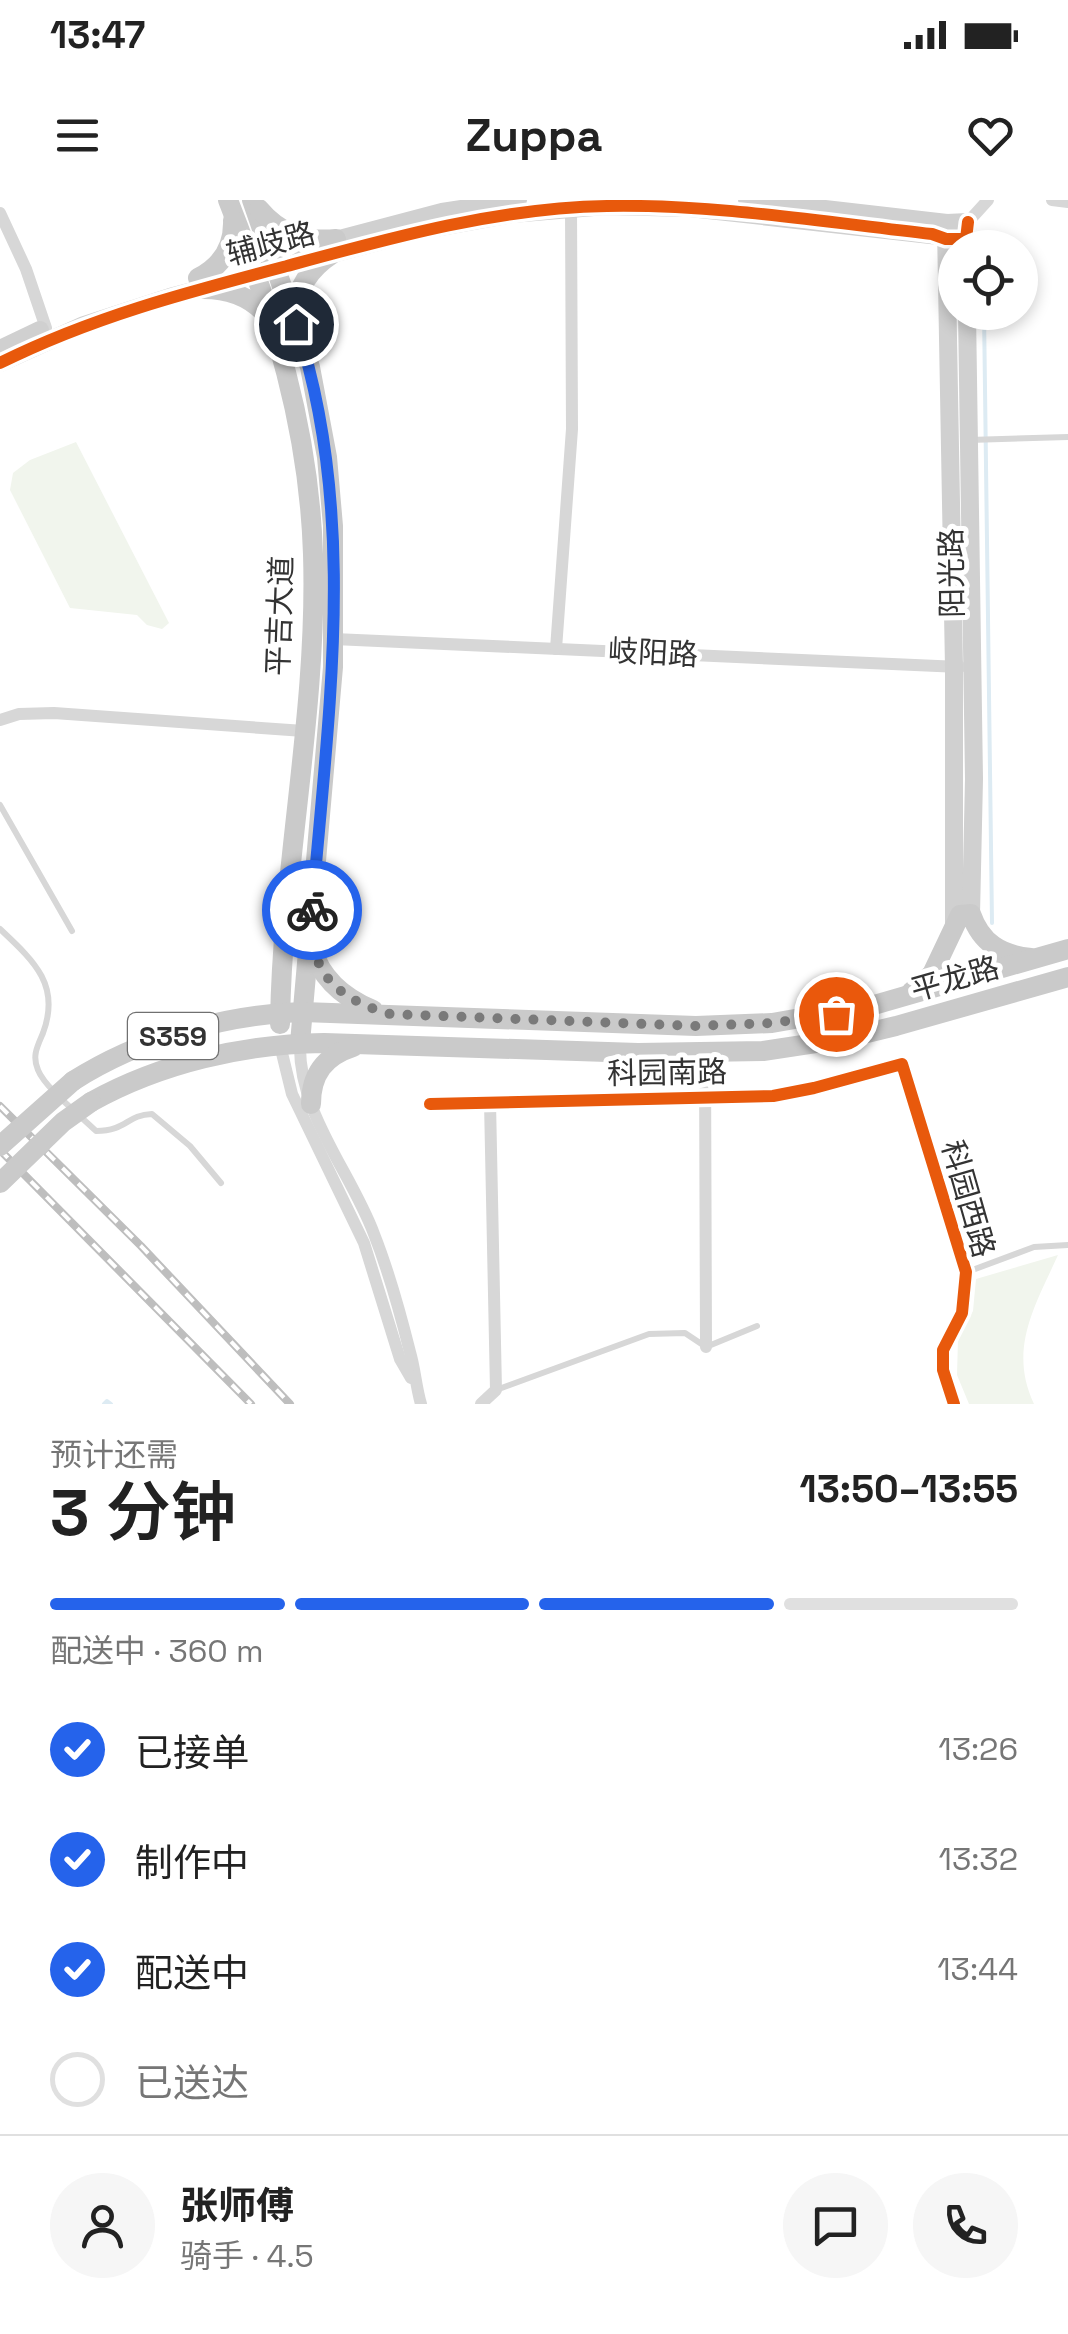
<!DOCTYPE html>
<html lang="zh">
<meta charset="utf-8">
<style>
body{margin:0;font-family:"Space Grotesk","Noto Sans SC",sans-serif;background:#f6f6f6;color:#222;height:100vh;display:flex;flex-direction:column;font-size:38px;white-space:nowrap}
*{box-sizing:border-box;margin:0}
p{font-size:32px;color:#767676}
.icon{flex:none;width:55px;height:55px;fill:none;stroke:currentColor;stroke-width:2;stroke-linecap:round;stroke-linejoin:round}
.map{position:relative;height:1204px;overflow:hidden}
.details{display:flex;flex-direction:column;background:#fff;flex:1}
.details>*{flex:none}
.tools{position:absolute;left:938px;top:30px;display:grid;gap:20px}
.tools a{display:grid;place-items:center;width:100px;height:100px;border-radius:50%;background:#fff;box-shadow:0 5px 15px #0003;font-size:50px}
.pin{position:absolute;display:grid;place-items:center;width:85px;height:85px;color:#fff;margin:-42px;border:5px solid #fff;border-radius:50%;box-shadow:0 2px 10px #0007}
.courier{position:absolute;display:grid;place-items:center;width:100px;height:100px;margin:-50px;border:8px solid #2563eb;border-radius:50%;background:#fff;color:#222;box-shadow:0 2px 12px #0007}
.overview em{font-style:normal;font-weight:600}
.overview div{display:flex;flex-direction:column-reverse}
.overview{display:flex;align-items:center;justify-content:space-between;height:170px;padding:0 50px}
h1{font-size:65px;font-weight:600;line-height:75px}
.bar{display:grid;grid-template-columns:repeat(4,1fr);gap:15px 10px;align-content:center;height:120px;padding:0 50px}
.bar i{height:12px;border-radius:8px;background:#e0e0e0}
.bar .current{background:#2563eb}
.bar p{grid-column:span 4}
.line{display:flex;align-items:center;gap:25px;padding:0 50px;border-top:2px solid #e0e0e0}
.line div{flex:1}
.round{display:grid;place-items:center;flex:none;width:105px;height:105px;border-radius:52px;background:#f6f6f6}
ol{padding:0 50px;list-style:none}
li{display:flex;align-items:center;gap:30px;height:110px}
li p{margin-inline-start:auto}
li .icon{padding:10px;border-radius:50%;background:#2563eb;color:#fff;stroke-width:4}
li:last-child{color:#767676}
li i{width:55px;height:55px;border:5px solid #e0e0e0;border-radius:50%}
.status{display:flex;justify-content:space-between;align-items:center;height:70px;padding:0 50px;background:#fff;direction:ltr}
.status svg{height:28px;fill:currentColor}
header{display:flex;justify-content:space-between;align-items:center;height:130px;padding:0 50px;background:#fff;font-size:45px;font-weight:600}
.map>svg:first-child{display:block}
</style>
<div class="status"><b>13:47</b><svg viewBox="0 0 49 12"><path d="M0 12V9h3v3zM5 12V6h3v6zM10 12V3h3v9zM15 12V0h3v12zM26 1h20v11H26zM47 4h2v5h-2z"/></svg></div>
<header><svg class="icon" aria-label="menu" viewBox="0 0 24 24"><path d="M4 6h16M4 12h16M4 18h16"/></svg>Zuppa<svg class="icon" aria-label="heart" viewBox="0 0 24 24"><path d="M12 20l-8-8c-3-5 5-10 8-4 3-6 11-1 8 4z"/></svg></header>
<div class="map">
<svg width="1068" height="1204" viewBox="0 0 1068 1204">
<rect width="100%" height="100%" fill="#fff"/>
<g fill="#f1f5ed">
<polygon points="76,242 169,423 162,429 147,425 137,415 70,408 10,290 13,273 30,260"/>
<path d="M1058,1055c-23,51 -50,94 -24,149h-65l-12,-29 1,-36 15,-28 3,-32z"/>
</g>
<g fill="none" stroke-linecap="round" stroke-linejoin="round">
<g stroke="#ddebf3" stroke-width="4">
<polyline points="984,112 992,723"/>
<polyline points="104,1204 107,1201 111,1204"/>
</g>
<g stroke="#d7d7d7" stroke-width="6">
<polyline points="969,240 1068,237"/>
<polyline points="0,605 72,731"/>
<path d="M0,729c34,32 61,56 43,104 -6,14 -11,23 -5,37 7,18 43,46 58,61 31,0 30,-16 56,-17l38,32 31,37"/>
<polyline points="967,1072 1034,1047 1068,1045"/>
<polyline points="496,1190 649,1134 685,1133 706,1147 757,1126"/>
</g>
<g stroke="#d7d7d7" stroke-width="12">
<polyline points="1052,0 1068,2"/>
<polyline points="0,13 26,69 46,128"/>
<polyline points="968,22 988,0"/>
<polyline points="334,439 960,467"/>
<polyline points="556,449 572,229 571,8"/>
<polyline points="0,520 19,514 54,513 304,531"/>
<path d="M300,843c-2,70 51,129 74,191 15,38 26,78 36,118 5,17 6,35 11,52"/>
<polyline points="280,845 292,894 364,1043 400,1159 411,1178"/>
<polyline points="705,854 706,1147"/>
<polyline points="430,904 773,896 814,888 902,864 966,1072 962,1113 943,1150 943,1170 954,1204"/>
<polyline points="481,1204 496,1190 490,902"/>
</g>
<g stroke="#d0d0d0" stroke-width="18">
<polyline points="946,28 954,467 954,723"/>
<polyline points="260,60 442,12 518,0"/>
<polyline points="967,112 974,579 971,714"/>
<polyline points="0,149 40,130"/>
<polyline points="0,163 84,125 170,97 419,31 512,14 605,6 690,8 966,39 968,22 947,23 747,0"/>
</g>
<g stroke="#cacaca" stroke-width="20">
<path d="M228,0c46,117 81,227 85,354 5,157 -31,313 -33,470"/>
<polyline points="252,0 310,167 327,257 333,326 333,467 300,843"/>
<path d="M259,9c21,25 45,33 77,30"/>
<path d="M198,78c24,-12 36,-31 35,-58"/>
<path d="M199,89c29,-1 55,8 72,32"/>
<path d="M296,117c-1,-28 13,-48 36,-63"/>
<path d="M312,748c9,31 32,50 61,62"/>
<path d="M911,792l21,-18 28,-59 11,-1c10,29 30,41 60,44"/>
<path d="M73,881c66,-42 152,-67 230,-69l393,14 76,-3 102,-18 194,-56"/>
<path d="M91,902c70,-39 153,-58 233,-59l314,10 125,-2 79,-12 54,-13 172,-49"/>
<path d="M311,904c0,-30 14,-48 42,-57"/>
</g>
<g stroke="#bebebe" stroke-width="8">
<g id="rail">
<polyline points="0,906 141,1046 290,1204"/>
<polyline points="0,950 251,1204"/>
</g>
</g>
<use href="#rail" stroke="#fff" stroke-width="4" stroke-dasharray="11" stroke-linecap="butt"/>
<g stroke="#cacaca" stroke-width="20">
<polyline points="0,946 73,881"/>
<polyline points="0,983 63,922 91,902"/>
</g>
<g stroke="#fff" stroke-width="19">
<g id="cycleway">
<path d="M0,163c92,-46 188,-71 287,-97 106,-29 210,-58 320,-60 109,-2 217,16 325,28l14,5h20l2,-17"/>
<polyline points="430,904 773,896 814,888 902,864 966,1072 962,1113 943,1150 943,1170 954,1204"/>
</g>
</g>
<use href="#cycleway" stroke="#e8590c" stroke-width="12"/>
</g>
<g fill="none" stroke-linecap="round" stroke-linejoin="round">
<path stroke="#7a7a7a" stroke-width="10" stroke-dasharray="0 18" d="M312,710c-5,60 22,88 78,104l306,12 76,-3 64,-9"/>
<path stroke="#2563eb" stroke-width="12" d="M296,124c63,190 32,390 16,586"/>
</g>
<g text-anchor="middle" stroke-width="10" stroke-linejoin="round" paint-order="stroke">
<rect fill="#fff" stroke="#707070" stroke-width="2.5" x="128" y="813" width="90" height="46" rx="8"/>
<g font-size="28" font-weight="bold" fill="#333">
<text x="173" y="846">S359</text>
</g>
<g font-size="30" fill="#333" stroke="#fff">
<text transform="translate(271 44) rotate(-15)" y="10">辅歧路</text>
<text transform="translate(952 373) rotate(-91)" y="10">阳光路</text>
<text transform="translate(280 416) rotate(-88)" y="10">平吉大道</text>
<text transform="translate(653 453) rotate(3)" y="10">岐阳路</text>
<text transform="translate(955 779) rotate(-16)" y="10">平龙路</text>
<text transform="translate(667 873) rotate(-1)" y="10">科园南路</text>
<text transform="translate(968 999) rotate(74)" y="10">科园西路</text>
</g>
</g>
</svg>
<div class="tools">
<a><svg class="icon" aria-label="locate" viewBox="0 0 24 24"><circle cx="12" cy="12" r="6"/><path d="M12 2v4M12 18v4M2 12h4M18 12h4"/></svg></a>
</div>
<div class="pin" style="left:836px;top:814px;background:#ea580c"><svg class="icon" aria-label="bag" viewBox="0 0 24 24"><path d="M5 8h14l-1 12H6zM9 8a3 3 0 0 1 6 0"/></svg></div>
<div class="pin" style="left:296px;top:124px;background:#1f2937"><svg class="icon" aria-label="home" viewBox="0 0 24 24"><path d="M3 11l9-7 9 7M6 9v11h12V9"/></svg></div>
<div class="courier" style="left:312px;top:710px"><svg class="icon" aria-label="bike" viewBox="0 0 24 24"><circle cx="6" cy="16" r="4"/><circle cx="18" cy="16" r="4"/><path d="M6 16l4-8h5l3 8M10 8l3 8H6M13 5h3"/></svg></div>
</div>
<section class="details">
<div class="overview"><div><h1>3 分钟</h1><p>预计还需</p></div><em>13:50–13:55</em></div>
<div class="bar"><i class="current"></i><i class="current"></i><i class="current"></i><i></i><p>配送中 · 360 m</p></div>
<ol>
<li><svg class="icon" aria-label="check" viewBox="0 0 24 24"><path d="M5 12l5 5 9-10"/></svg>已接单<p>13:26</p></li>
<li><svg class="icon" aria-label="check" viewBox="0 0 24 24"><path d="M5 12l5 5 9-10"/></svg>制作中<p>13:32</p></li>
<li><svg class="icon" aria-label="check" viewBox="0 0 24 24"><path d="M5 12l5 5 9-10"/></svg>配送中<p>13:44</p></li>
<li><i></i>已送达</li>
</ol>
<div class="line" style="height:180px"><a class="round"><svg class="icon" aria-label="person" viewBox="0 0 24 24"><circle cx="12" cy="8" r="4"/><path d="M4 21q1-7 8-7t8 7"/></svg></a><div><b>张师傅</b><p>骑手 · 4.5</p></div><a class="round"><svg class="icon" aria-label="chat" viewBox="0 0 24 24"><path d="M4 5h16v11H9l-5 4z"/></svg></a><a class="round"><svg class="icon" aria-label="phone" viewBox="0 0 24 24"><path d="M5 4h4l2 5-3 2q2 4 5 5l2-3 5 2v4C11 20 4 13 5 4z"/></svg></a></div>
</section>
